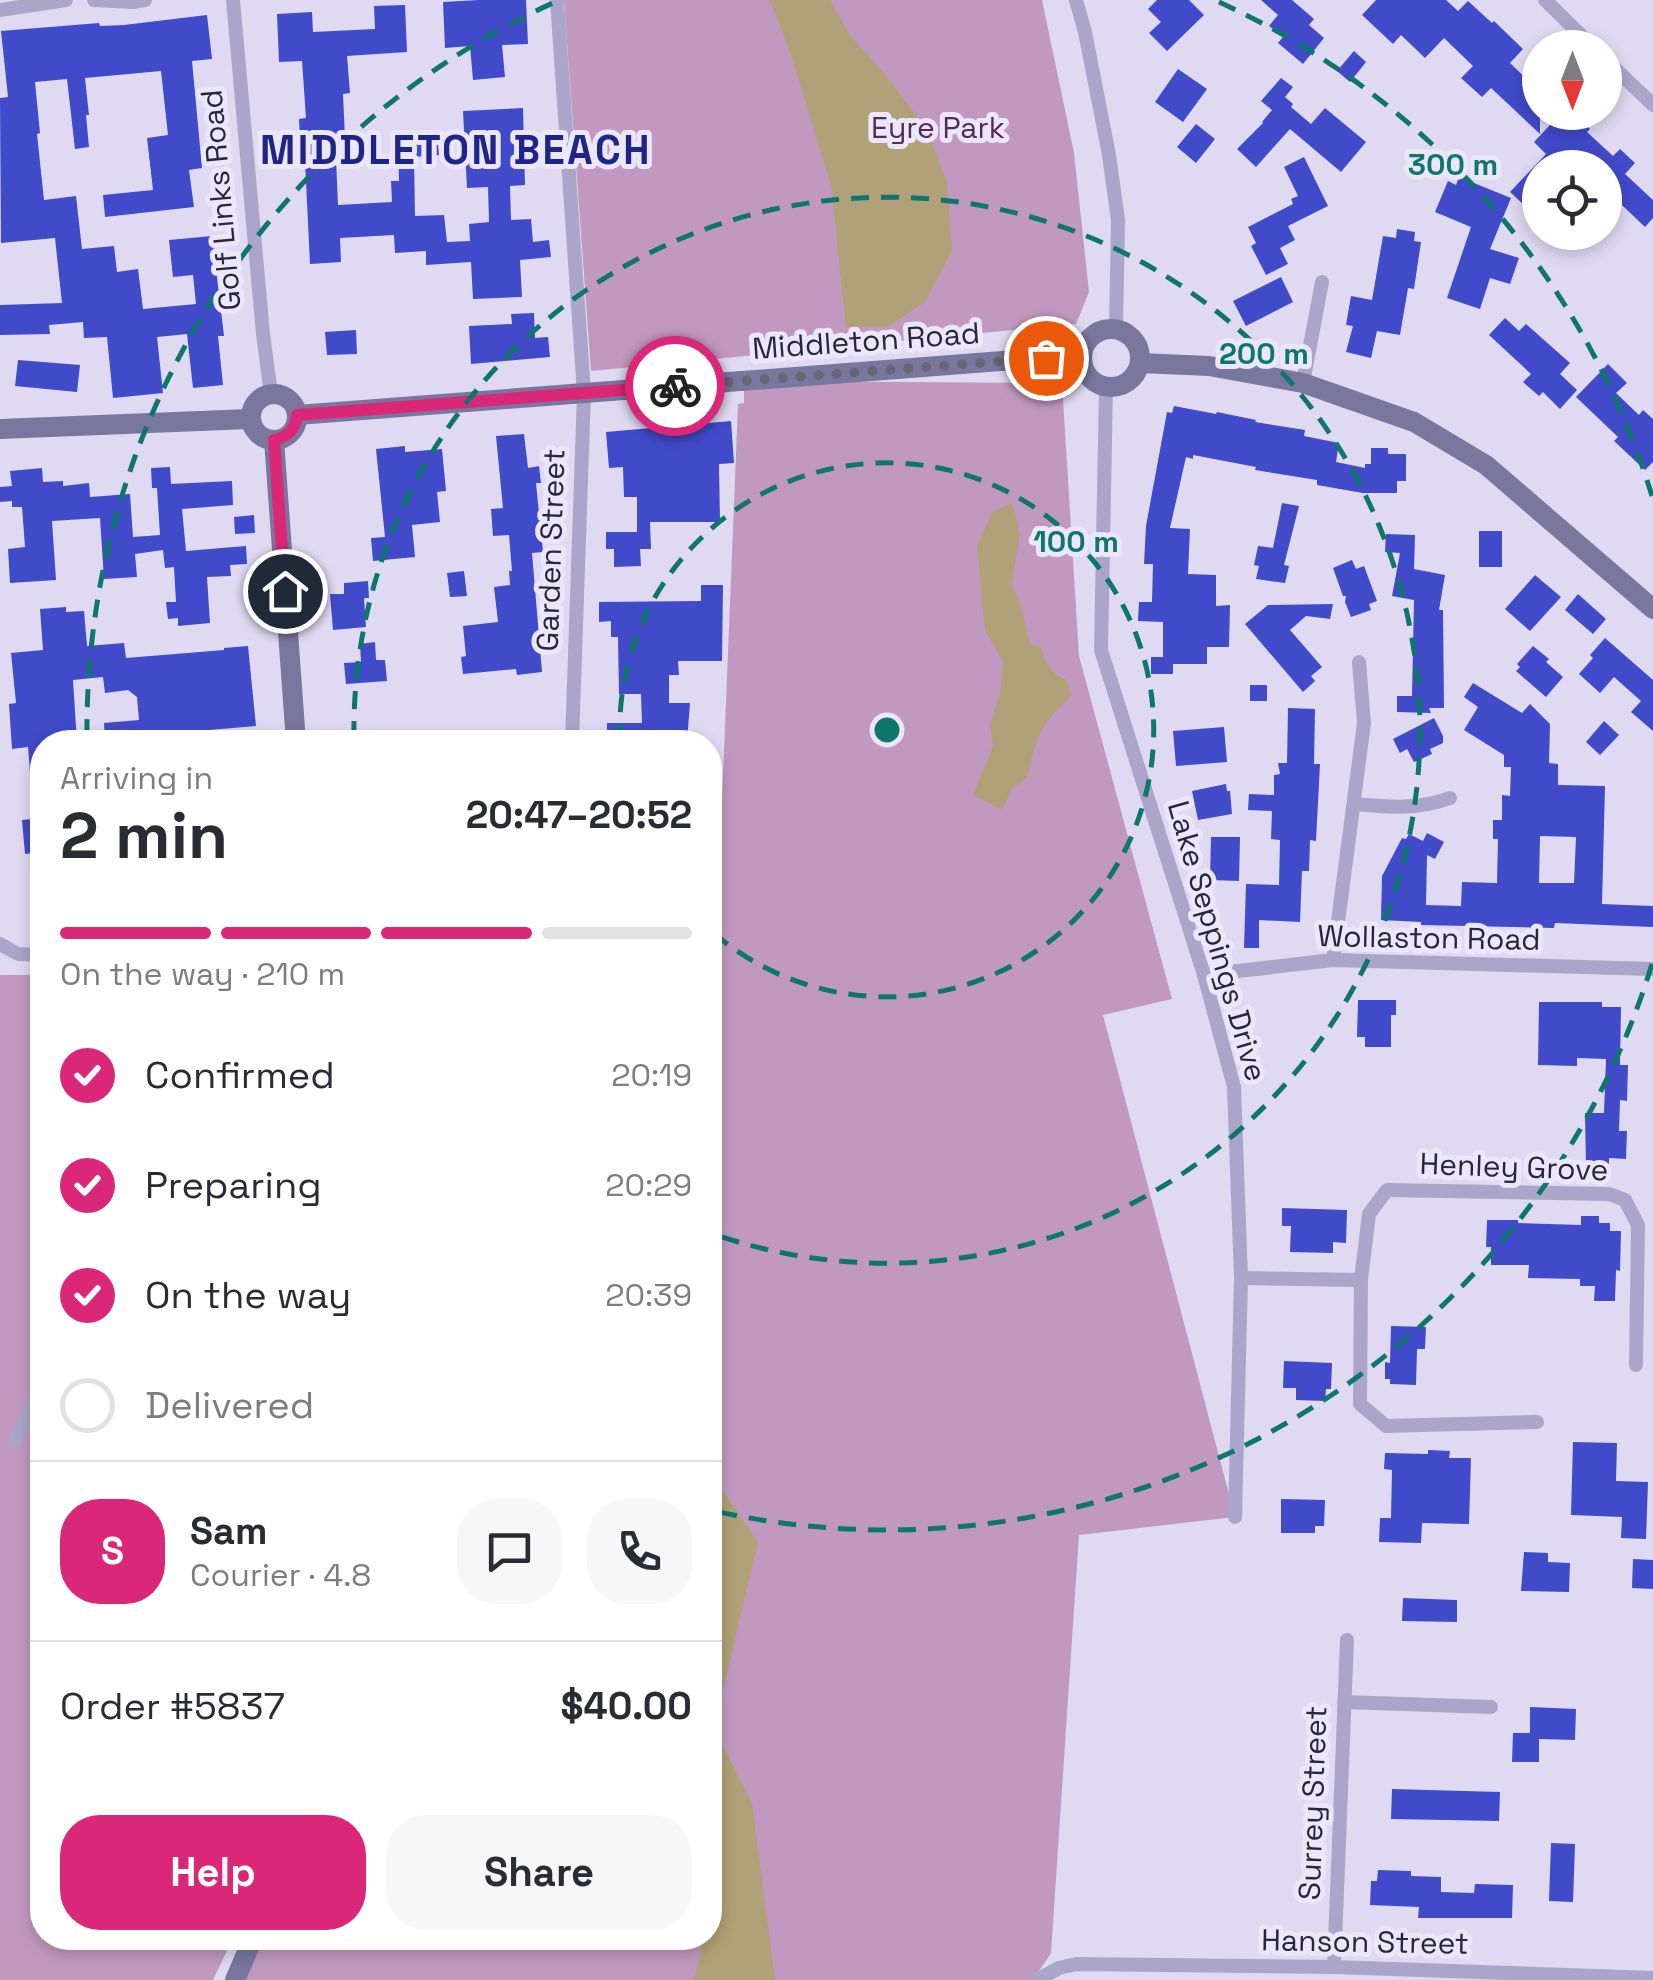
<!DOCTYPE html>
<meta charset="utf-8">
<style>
body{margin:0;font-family:"Space Grotesk",sans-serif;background:#f7f7f7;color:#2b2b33;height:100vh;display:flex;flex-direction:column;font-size:38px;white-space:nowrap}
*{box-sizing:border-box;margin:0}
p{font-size:32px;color:#7c7c81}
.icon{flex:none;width:55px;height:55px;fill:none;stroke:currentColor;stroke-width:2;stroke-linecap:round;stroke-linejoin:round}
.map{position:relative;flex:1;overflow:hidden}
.side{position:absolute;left:30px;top:730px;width:692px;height:1220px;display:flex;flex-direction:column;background:#fff;border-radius:40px;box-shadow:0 5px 15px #0003}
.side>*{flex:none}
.needle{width:65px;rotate:180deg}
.tools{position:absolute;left:1522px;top:30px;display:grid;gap:20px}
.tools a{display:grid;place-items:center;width:100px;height:100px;border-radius:50%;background:#fff;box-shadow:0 5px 15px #0003;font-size:50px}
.pin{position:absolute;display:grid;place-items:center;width:85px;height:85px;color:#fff;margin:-42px;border:5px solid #fff;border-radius:50%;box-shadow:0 2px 10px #0007}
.courier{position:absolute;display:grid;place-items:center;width:100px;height:100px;margin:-50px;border:8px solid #db2777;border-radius:50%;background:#fff;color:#222;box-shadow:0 2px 12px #0007}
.headline em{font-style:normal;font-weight:700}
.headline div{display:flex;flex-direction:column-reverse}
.headline{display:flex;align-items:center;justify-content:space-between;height:170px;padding:0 30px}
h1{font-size:65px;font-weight:700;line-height:75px}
.bar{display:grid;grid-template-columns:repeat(4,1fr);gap:15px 10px;align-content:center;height:120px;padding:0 30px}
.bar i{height:12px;border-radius:8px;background:#e1e1e2}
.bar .on{background:#db2777}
.bar p{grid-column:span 4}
.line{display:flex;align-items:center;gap:25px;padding:0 30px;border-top:2px solid #e1e1e2}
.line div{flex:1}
.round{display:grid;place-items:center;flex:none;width:105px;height:105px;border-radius:40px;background:#f7f7f7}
ol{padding:0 30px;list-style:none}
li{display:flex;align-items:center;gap:30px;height:110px}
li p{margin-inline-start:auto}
li .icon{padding:10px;border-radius:50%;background:#db2777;color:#fff;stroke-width:4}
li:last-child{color:#7c7c81}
li i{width:55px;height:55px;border:5px solid #e1e1e2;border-radius:50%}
.cta{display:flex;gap:20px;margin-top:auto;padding:20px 30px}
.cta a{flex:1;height:115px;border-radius:40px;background:#db2777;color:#fff;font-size:40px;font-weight:700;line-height:115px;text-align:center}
.cta a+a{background:#f7f7f7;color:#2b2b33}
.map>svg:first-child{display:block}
</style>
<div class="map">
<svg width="1653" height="1980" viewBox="0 0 1653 1980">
<rect width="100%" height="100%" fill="#dfdaf2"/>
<g fill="#c199c0">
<polygon points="564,0 1042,0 1074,153 1089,292 1076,324 591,371"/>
<polygon points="744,381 1062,383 1079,656 1172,999 1103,1015 1235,1517 1079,1535 1051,1953 1033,1980 235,1980 254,1938 710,1938 710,953 716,951 738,404 744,403"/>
<polygon points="0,975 42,975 42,1938 233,1938 213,1980 0,1980"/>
</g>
<g fill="#b0a178">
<polygon points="768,0 830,0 850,35 891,82 927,130 947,182 952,251 925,302 887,327 846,327 831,186 792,58 772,5"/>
<path d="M1012,503l8,30 -8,51 9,23 9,37 11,3c5,18 9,26 26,33l4,17c-30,25 -36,44 -44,81l-15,11 -10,21 -29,-15 20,-49 -3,-21 10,-32 3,-31 -18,-32 -8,-84 16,-34z"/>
<polygon points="710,1472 758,1542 714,1728 752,1803 775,1980 694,1980 704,1938 710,1938"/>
</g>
<g fill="#414ac9" fill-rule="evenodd">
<polygon points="479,0 526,0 528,44 502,45 505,77 473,80 470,46 445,48 443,2"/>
<polygon points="1157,0 1189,0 1204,15 1167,51 1149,33 1161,22 1148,9"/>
<polygon points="1261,0 1292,0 1314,19 1309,25 1324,38 1303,64 1278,43 1283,37 1269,26 1278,15"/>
<polygon points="1376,0 1446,0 1458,11 1468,1 1492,23 1494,21 1523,49 1510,63 1540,92 1540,134 1491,88 1482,97 1461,78 1473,66 1444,38 1425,58 1401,35 1393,44 1362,15"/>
<polygon points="405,5 407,52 347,56 350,93 343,94 346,159 336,159 338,205 392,202 391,181 399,181 398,137 437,134 439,155 414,157 415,216 444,215 447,242 470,241 469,224 489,222 488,187 467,188 463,111 523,108 525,185 510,186 511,220 531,219 533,242 549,240 551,257 520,260 522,297 473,299 471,262 426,265 426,251 395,253 394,235 340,238 341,262 310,264 305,161 301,161 299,119 306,118 302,61 279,62 277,14 312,12 313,32 375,29 374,6"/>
<polygon points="207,15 212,59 192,61 202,168 189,170 194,207 105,217 103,195 153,190 147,138 168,135 161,71 85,78 89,115 86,115 89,147 75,149 67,79 35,82 40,133 37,134 44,200 76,196 82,249 114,246 117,272 138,269 143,309 196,304 193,275 173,277 169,240 212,236 224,336 218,336 223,385 193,388 187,334 157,337 163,393 113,398 107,337 84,338 83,322 49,325 50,334 0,335 0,305 62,303 55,238 1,243 0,98 8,97 1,31 99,23 100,26 124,25"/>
<polygon points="1354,51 1366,62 1350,82 1337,71"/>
<polygon points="1178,69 1207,89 1183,122 1155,102"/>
<polygon points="1281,78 1293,87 1285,97 1293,104 1291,107 1311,124 1325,108 1366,142 1341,172 1290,129 1256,167 1237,149 1263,123 1262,122 1272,110 1261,101"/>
<polygon points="1562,112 1571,122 1577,116 1590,129 1587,132 1613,156 1620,149 1635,163 1625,174 1653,200 1653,218 1645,227 1605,189 1605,168 1540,168 1540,189 1524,205 1510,192 1546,154 1534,142"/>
<polygon points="1196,124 1215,139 1196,163 1177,147"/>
<polygon points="1304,157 1328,206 1288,226 1295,240 1280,248 1288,264 1266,275 1251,246 1256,243 1248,227 1293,204 1291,199 1298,196 1284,167"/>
<polygon points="1459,177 1511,198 1490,249 1519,258 1510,284 1490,278 1480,309 1447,298 1471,227 1435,212 1448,181 1456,185"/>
<polygon points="1397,229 1415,232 1414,241 1421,242 1414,289 1408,288 1400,335 1377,331 1371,358 1346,352 1353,326 1346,325 1351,296 1372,300 1383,236 1396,238"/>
<polygon points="1281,277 1293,302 1246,326 1233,301"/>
<polygon points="534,313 535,338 548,337 550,357 471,364 469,326 512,324 511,314"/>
<polygon points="1505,318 1519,331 1526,324 1570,363 1560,374 1577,390 1560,409 1543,392 1539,396 1523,382 1531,374 1489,335"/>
<polygon points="356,330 357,354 327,355 325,332"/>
<polygon points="18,360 80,365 77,392 15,386"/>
<polygon points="1608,364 1627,383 1616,393 1639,415 1643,410 1653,419 1653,462 1645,470 1614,441 1618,437 1576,397"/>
<polygon points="1174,406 1216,414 1217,412 1256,420 1255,422 1305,430 1304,436 1339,443 1336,462 1365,468 1365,464 1371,464 1371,448 1388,448 1388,454 1406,454 1406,481 1397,481 1397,493 1363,493 1317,485 1317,480 1255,470 1256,467 1193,455 1193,459 1186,457 1170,528 1190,529 1188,574 1216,575 1216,606 1230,605 1229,647 1207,647 1207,664 1173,664 1173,674 1151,674 1151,657 1163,657 1163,622 1138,621 1139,602 1152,602 1153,564 1144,564 1146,526 1167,412 1172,413"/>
<polygon points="731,421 734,463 719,464 720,522 650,522 651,549 640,549 641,566 614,567 614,549 606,549 606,532 637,532 637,497 624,497 623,467 609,468 606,432"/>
<polygon points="524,434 528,468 539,466 541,483 536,483 543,552 532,553 542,672 517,675 516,669 463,674 461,657 466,656 463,626 498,622 494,587 510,585 509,571 512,571 509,535 493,536 491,509 503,508 496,436"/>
<polygon points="405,446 405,452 442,449 446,491 437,492 440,522 412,525 415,557 373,561 371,538 385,537 376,449"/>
<polygon points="170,467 171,484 232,481 233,505 182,509 186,551 246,546 247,564 230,565 231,576 207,577 210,623 178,626 178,618 168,619 166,602 176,602 174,567 165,568 163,550 135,554 137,577 104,579 100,518 52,521 56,580 10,583 8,549 25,547 22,507 12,507 12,501 0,502 0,487 12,486 10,471 42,468 43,482 63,481 63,486 89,483 90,497 130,494 133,537 160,535 157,488 152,488 151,468"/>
<polygon points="1282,503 1299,506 1284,565 1289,566 1285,583 1256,579 1259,566 1254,565 1258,546 1273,548"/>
<polygon points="254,515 255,533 235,534 234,517"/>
<rect x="1479" y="531" width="23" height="36"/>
<polygon points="1386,534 1415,535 1414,569 1445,575 1439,610 1443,610 1444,708 1429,708 1431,713 1397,712 1397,696 1412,696 1414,600 1392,596 1400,553 1385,552"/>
<polygon points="1352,560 1356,569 1364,566 1377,601 1369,604 1371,610 1351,617 1345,602 1346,596 1343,596 1333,568"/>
<polygon points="464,571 467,596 450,597 447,573"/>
<polygon points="1535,575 1561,597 1530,631 1505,609"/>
<polygon points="368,581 369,598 364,598 366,627 333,630 330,594 344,594 344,583"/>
<polygon points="701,585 723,585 722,661 678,661 679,675 669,675 669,703 690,703 687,742 607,742 607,723 642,723 641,694 619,694 618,637 611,637 611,621 599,622 599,602 701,601"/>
<polygon points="1578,594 1606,619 1593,634 1565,610"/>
<polygon points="1333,604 1330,619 1306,616 1290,630 1322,667 1311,676 1315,681 1303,692 1245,624 1268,605"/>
<polygon points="66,607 66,612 84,611 87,646 124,643 126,658 224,650 224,648 248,646 256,726 128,737 128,742 105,742 104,723 139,720 137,697 128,690 105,693 103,677 73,680 77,742 42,742 42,771 30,772 28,747 12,749 9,704 16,703 11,653 43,650 40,609"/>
<polygon points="1605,638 1653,680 1653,731 1631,712 1641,701 1614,677 1600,693 1579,674 1593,658 1590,655"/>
<polygon points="375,642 376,660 385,660 387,681 346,684 344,663 361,662 360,644"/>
<polygon points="1533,646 1549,659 1546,662 1563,677 1546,697 1516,671 1520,667 1517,664"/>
<path d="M1473,683l49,30 8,-9 20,20 -1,39 9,1v21l47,1 -3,118 51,2v21l-98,-4 -1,5 -133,-3v-3l-40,-2 1,-44 20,-38 4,1 3,-5 14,7 4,-8 17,9 -9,17 -8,-4 -1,50 35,1 1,-24 35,1 1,-44h-5v-19h9v-25l8,1 1,-29h-7v-12l-40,-25 14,-23 -14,-10zM1540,836l36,1 -2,46h-35z"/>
<rect x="1250" y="685" width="17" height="16"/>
<polygon points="1288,708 1315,709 1314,764 1320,764 1316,841 1310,840 1309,871 1302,871 1300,922 1259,920 1259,948 1244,948 1246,884 1279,885 1280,840 1271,839 1272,811 1248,810 1249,794 1274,795 1274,775 1280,774 1278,763 1287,763"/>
<polygon points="1434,718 1443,736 1443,743 1430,749 1432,754 1414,762 1407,749 1400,753 1393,739"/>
<polygon points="1604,721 1619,735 1600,755 1586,742"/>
<polygon points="1224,727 1227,762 1176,766 1173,731"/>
<polygon points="1226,784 1227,791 1230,791 1232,814 1198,820 1192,791"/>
<polygon points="42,818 42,852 25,854 22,820"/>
<polygon points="1211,837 1240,837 1239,881 1210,880"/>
<polygon points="1358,1000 1396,1000 1396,1015 1391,1015 1391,1047 1365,1047 1365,1037 1357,1037"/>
<polygon points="1539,1002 1602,1002 1602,1007 1621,1007 1620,1065 1628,1065 1627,1101 1620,1100 1619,1131 1627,1131 1626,1159 1609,1158 1609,1166 1586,1165 1585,1113 1604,1113 1606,1059 1577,1058 1577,1066 1538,1065"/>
<polygon points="1282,1208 1347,1210 1346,1243 1333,1242 1333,1253 1290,1252 1291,1226 1282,1226"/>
<polygon points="1581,1216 1599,1216 1599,1223 1610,1223 1610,1231 1621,1231 1620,1271 1616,1270 1615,1301 1594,1301 1595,1286 1580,1286 1580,1279 1528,1278 1529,1265 1491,1265 1491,1247 1486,1247 1487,1220 1518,1220 1518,1223 1581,1225"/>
<polygon points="1391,1326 1426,1327 1425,1349 1417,1349 1416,1385 1390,1384 1390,1379 1385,1379 1385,1362 1390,1363"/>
<polygon points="1284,1361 1332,1363 1331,1389 1326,1389 1325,1401 1296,1400 1296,1388 1283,1388"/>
<polygon points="1573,1442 1617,1443 1616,1481 1648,1482 1646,1539 1621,1538 1622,1517 1571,1515"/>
<polygon points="1428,1450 1450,1451 1449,1458 1471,1458 1469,1524 1422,1523 1421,1543 1379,1542 1380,1518 1391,1518 1392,1470 1384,1469 1385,1453 1428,1454"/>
<polygon points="1281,1499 1325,1500 1324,1526 1315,1526 1315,1533 1281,1533"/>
<polygon points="1524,1552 1548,1553 1548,1562 1570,1563 1569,1592 1521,1591"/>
<polygon points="1633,1559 1653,1560 1653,1589 1632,1588"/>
<polygon points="1403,1598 1457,1600 1457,1622 1402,1621"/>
<polygon points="1530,1707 1576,1709 1575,1740 1539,1739 1539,1762 1512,1762 1513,1733 1530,1733"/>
<polygon points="1392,1789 1500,1792 1499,1821 1391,1819"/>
<polygon points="1551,1843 1575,1844 1573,1902 1549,1901"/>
<polygon points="1378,1870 1411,1871 1411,1876 1441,1877 1441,1892 1474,1893 1475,1884 1513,1885 1512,1918 1418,1918 1419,1907 1370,1905 1371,1881 1377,1881"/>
</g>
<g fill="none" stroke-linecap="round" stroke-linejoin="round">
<g stroke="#aba5ca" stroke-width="14">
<polyline points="94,0 133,2 145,0"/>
<polyline points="233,0 263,334 271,394"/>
<polyline points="557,0 584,393 572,742"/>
<polyline points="1076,0 1085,32 1109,155 1118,220 1116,329"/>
<polyline points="1545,0 1594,48"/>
<polyline points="0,10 66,0"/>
<polyline points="1605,59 1653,105"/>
<polyline points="1303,383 1322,282"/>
<polyline points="1106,387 1101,650 1204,975 1234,1087 1241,1278 1235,1517"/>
<path d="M1355,804c33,3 63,6 95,-6"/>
<polyline points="0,944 18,954 42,955"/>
<polyline points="1333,960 1364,723 1359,662"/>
<polyline points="1204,975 1333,960 1653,969"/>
<polyline points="1241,1278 1361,1280"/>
<polyline points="1537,1422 1386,1426 1360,1404 1361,1280 1369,1214 1387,1190 1609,1194 1625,1200 1638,1225 1636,1365"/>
<polyline points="15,1440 42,1389"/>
<polyline points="1344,1702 1491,1707"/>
<polyline points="1334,1967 1347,1640"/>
<polyline points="1037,1980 1059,1968 1076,1964 1334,1967 1653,1978"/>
</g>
<g stroke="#79779e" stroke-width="20">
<circle cx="1111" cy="358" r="29"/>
<polyline points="1140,363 1209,366 1303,383 1414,422 1486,465 1653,609"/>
<circle cx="274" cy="417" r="23"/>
<polyline points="297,415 1081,355"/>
<polyline points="0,429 250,419"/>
<polyline points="274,440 296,742"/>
<polyline points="235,1980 253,1938"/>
</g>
</g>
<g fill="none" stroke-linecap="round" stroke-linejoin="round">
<polyline stroke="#676678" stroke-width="10" stroke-dasharray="0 18" points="675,386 1046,358"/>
<path stroke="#db2777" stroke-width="12" d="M285,591l-11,-151c14,-3 21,-10 23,-25l378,-29"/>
</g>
<g fill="none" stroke="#0f766e" stroke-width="5" stroke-dasharray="18 12">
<path d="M620 742A267 267 0 1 1 710 930"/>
<path d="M354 739A533 533 0 1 1 713 1234"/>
<path d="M1652 964A800 800 0 0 1 714 1511M87 737A800 800 0 0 1 555 2M1219 2A800 800 0 0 1 1652 496"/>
</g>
<g text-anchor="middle" stroke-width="10" stroke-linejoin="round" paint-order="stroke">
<g font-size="30" fill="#552a53" stroke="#ebe6fa">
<text x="938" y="138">Eyre Park</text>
</g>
<g font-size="30" fill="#272736" stroke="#ebe6fa">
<text transform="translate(221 200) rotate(-95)" y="10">Golf Links Road</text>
<text transform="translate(866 341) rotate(-4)" y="10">Middleton Road</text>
<text transform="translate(551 550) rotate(-88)" y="10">Garden Street</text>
<text transform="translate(1429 938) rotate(1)" y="10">Wollaston Road</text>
<text transform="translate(1217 941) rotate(74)" y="10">Lake Seppings Drive</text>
<text transform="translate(1514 1167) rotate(2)" y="10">Henley Grove</text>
<text transform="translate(1313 1803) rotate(-88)" y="10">Surrey Street</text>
<text transform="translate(1365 1942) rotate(1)" y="10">Hanson Street</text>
</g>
<g font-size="40" font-weight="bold" letter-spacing="2.5" fill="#1e2587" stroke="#ebe6fa">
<text x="456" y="164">MIDDLETON BEACH</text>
</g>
</g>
<circle cx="887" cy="730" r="15" fill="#0f766e" stroke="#ebe6fa" stroke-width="5"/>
<g font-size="30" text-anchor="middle" font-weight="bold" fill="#0f766e" stroke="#ebe6fa" stroke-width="10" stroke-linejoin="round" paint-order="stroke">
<text x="1453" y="175">300 m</text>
<text x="1264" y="364">200 m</text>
<text x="1076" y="552">100 m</text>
</g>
</svg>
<div class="tools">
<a><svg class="needle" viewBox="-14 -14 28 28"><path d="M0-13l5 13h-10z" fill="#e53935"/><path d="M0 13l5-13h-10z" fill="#7c7c81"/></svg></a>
<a><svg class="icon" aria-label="locate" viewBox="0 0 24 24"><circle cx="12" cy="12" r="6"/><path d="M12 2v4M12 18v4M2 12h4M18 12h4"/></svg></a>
</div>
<div class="pin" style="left:1046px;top:358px;background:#ea580c"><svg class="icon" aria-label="bag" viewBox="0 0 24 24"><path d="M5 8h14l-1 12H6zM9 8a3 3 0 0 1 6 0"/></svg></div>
<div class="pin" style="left:285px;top:591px;background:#1f2937"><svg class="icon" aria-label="home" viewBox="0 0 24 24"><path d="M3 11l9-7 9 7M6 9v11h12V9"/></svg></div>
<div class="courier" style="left:675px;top:386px"><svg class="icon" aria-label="bike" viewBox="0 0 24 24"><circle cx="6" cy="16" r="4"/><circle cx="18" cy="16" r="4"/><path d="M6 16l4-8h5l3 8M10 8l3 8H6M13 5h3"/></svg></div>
<section class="side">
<div class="headline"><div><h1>2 min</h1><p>Arriving in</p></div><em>20:47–20:52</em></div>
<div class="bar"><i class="on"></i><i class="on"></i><i class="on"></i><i></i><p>On the way · 210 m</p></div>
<ol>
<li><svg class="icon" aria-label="check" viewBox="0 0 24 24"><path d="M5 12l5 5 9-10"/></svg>Confirmed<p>20:19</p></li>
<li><svg class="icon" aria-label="check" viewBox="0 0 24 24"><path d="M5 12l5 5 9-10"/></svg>Preparing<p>20:29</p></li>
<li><svg class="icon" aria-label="check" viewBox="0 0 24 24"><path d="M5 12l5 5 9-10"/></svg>On the way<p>20:39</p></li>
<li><i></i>Delivered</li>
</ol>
<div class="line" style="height:180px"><b class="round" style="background:#db2777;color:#fff">S</b><div><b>Sam</b><p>Courier · 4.8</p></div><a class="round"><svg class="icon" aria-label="chat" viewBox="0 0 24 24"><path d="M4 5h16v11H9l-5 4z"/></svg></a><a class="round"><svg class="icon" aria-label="phone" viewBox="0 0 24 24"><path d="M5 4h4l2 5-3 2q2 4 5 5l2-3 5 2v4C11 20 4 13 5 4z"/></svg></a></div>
<div class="line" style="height:130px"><div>Order #5837</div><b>$40.00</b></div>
<div class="cta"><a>Help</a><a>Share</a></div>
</section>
</div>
